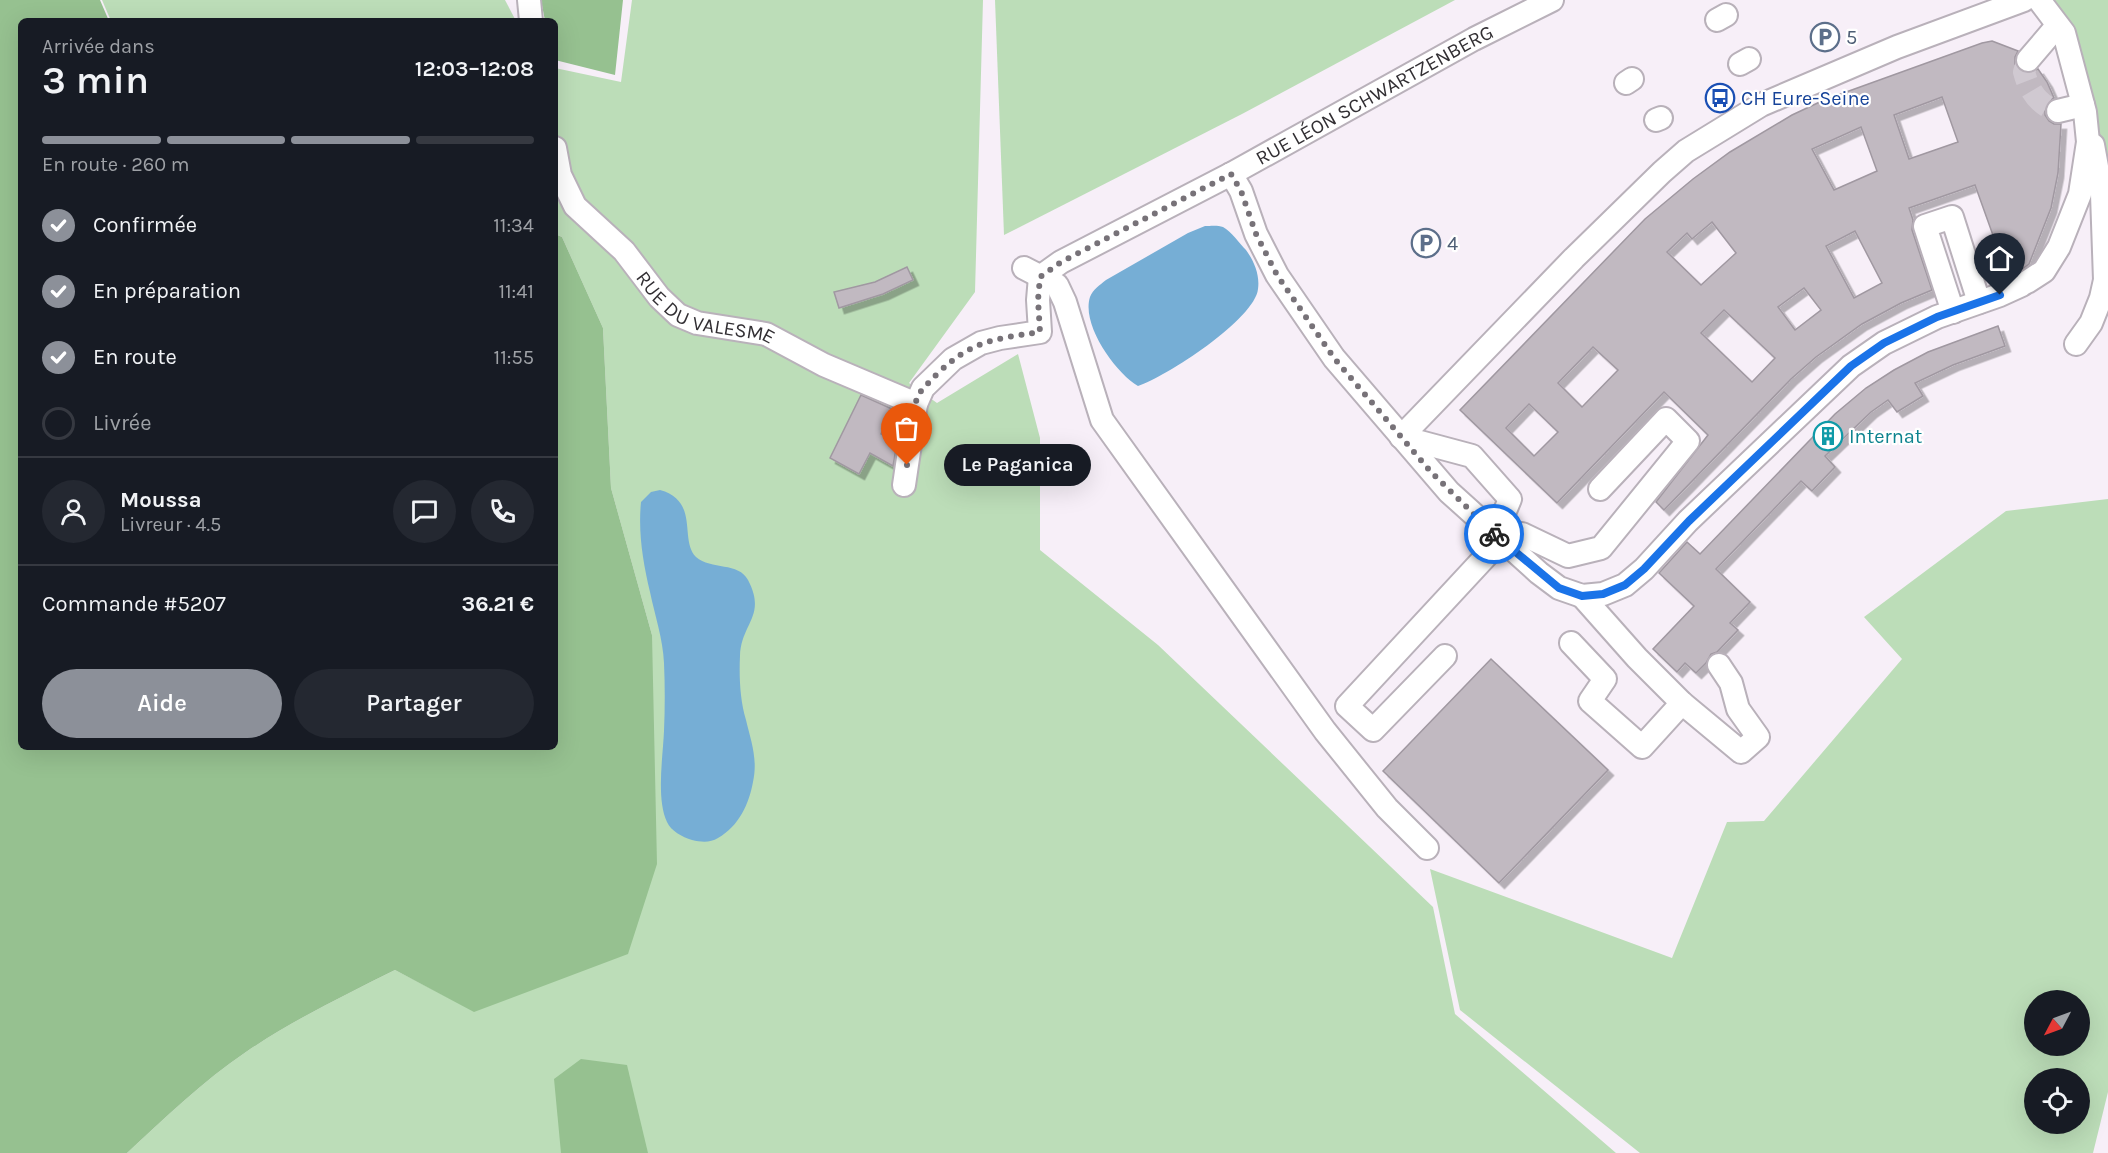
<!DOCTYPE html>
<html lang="fr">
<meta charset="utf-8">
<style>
body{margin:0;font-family:Karla,sans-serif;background:#242831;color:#f1f3f6;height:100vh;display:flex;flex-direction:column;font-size:22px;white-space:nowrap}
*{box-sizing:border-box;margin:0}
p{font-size:20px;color:#9ea1a6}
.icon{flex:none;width:33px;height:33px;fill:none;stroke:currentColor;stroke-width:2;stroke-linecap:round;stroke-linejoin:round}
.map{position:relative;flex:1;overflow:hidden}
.sheet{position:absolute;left:18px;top:18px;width:540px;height:732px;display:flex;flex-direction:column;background:#171b24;border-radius:9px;box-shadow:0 6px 24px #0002}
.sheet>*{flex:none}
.needle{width:39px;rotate:229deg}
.buttons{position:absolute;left:2024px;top:990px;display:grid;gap:12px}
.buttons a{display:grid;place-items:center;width:66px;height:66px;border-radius:50%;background:#171b24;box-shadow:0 6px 24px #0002;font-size:30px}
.pin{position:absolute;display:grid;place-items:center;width:51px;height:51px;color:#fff;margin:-62px -26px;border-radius:50% 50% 50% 0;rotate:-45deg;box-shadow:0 0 6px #0007}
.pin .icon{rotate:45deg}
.courier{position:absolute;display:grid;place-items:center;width:60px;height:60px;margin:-30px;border:4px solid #1a73e8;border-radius:50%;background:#fff;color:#222;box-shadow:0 2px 8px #0007}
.bubble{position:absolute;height:42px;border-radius:21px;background:#171b24;box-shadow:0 6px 24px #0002;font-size:20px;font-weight:600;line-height:42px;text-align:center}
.summary em{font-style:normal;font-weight:600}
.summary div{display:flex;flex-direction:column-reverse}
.summary{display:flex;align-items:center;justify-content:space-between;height:102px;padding:0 24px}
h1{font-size:39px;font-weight:600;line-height:45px}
.bar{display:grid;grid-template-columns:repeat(4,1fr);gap:9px 6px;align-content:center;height:72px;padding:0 24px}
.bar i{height:8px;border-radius:4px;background:#363941}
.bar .current{background:#8c9099}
.bar p{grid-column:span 4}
.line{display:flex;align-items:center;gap:15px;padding:0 24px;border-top:2px solid #363941}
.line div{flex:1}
.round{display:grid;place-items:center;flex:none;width:63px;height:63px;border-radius:32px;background:#242831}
ol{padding:0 24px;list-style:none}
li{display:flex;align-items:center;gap:18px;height:66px}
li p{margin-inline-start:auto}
li .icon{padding:6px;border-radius:50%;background:#8c9099;color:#fff;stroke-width:4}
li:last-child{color:#9ea1a6}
li i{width:33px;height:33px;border:3px solid #363941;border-radius:50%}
.primary-button{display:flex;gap:12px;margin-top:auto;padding:12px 24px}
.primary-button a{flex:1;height:69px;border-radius:36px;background:#8c9099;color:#fff;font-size:24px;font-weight:600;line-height:69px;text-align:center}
.primary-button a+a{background:#242831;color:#f1f3f6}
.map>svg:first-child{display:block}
</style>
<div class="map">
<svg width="2108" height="1153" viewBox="0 0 2108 1153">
<defs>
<filter id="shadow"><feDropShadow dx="5.5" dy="5.5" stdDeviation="0" flood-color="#0004"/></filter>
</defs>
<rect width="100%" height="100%" fill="#f7eff8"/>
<g fill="#bcddb8" fill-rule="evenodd">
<polygon points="102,0 505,0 516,21 111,21"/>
<path d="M632,0h351l-8,292 -66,91 28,20 81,-49 22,84v112l118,95 275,262 22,107 161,139h-1489c38,-35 76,-72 119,-101 47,-32 99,-57 149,-82l79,41 178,-376 -41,-147 -8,-160 -41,-91 -7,-3v-166l66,14z"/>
<polygon points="995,0 1455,0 1242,114 1004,235"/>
<polygon points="2055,0 2108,0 2108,161"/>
<path d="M2108,499v593l-15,61h-453l-180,-143 -30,-141 242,89 55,-136 37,-1 138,-162 -38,-42 142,-106zM2034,1000h45v46h-45zM2034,1078h45v46h-45z"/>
</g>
<g fill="#96c190">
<path d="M0,0h100l9,21h-88v726h534v-513l7,3 41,91 8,160 41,147 5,229 -29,90 -154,58 -79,-42c-50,25 -102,50 -149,82 -43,29 -81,66 -119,101h-127z"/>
<polygon points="541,0 623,0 615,75 555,60 555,21 545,21"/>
<polygon points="581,1059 627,1065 648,1153 561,1153 554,1079"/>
</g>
<g fill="#76aed5">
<path d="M1205,226c5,0 13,-1 18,1 8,4 17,17 23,23 8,11 14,25 12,39 -3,30 -92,88 -120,97 -22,-13 -57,-61 -48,-89 3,-8 10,-12 16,-17l82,-47z"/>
<path d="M660,490c40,11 19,50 36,67 15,13 43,5 52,23 19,36 -7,43 -8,76 -1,21 0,44 6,64 5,21 12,39 7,62 -4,22 -14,44 -35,56 -8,5 -17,4 -26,2 -10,-3 -21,-9 -25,-18 -11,-23 -4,-66 -3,-91 1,-23 1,-45 0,-68 -1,-24 -9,-47 -14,-71 -7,-30 -12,-59 -9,-90l10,-10z"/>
</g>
<g fill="#c1b9c1" stroke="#a098a1" stroke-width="1.5" fill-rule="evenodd" filter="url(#shadow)">
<path d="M1992,41l26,10 -3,6v7l5,7 6,2 12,-4 9,13 7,16 -5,3 -4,6v8l4,6 5,3h7l-3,49 -7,35 -22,56 -11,8 -7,2 -7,-8 -29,-81 -66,23 4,12 -1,10 20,60 -31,13 -39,21 -46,33 -25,22 -127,131 -8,-8 52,-67 -44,-43 -107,111 -97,-93 185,-191 48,-40 37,-27 62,-37 32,-15 158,-57zM1942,97l16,45 -49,17 -15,-44zM1861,127l16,44 -43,19 -22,-41zM1712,222l24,31 -35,32 -34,-33 20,-19 5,6zM1855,231l27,52 -28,15 -28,-52zM1804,288l17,22 -26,20 -17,-23zM1724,310l51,48 -23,24 -51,-49zM1593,347l25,23 -36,37 -24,-24zM1529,404l29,28 -24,24 -28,-28z"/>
<polygon points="907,267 913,280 883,294 839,308 834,292 875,282"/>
<polygon points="1998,326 2005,346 1953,365 1915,383 1923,396 1897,412 1888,400 1871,412 1825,456 1835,467 1812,491 1801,481 1716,569 1750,602 1730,623 1738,630 1717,652 1711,654 1706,663 1696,673 1685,663 1677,672 1653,649 1694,606 1659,573 1687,542 1700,554 1835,414 1866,388 1894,370 1928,352"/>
<polygon points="861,395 892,409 881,434 897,443 893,466 870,453 859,474 830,458"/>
<polygon points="1491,659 1608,770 1499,883 1383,771"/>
</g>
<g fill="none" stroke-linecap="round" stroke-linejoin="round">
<path stroke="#d0c9d1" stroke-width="22" stroke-dasharray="22 11" stroke-linecap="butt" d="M2028,60l-4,12c5,19 15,34 34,39"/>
<g stroke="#b9b1ba" stroke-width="26">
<g id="minor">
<polyline points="529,0 531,21"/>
<polyline points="1717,20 1726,15"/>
<polyline points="2028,60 2057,26"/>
<polyline points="1740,64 1749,59"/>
<polyline points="1626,83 1632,79"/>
<polyline points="2058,111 2083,105"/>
<polyline points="1656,120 1661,118"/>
<path id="s1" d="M555,148l5,27 15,31 49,45 35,46 19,18 19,8 69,11 58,31 92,39"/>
<polyline points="1231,174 1241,191 1256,234 1277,275 1334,358 1449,492 1539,573 1559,588 1582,596 1603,594 1625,585 1644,569 1688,521 1851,366 1884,343 1937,317 2000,295 2022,285"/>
<polyline points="1024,268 1057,285 1065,302 1102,420 1325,731 1387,808 1427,848"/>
<path id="s2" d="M1040,277l21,-15 170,-88 243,-135 78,-39"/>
<polyline points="2027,282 2044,271 2059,247 2080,194 2088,142 2085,112 2064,33 2039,0"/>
<polyline points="1953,312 1925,226 1952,217 1979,302"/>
<polyline points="2076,344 2091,323 2101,298 2105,280 2102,194 2093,145"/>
<polyline points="904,485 916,404 923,388 953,359 981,343 1000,338 1040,332 1038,300 1040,277"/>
<polyline points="1495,535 1510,499 1472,456 1401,437 1574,258 1662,172 1686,151 1761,105 1897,47 2024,0"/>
<polyline points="1582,596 1637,658 1682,703 1741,752 1758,737 1738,709 1731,683 1719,665"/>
<polyline points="1571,643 1605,679 1590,701 1642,747 1682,703"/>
<polyline points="1445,656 1373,730 1347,706 1488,554 1495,535 1522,534 1568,556 1601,548 1688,441 1666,419 1600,489"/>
</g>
</g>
<use href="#minor" stroke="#fff" stroke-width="22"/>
</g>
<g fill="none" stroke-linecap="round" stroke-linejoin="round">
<path stroke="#777278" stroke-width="6" stroke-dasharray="0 10.8" d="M907,465c3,-19 4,-53 11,-69 4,-8 12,-14 18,-21 35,-34 57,-36 104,-43l-2,-32 2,-23 21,-15 170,-88 10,17 15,43 21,41 57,83 97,114 63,62"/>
<polyline stroke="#1a73e8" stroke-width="8" points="1494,534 1559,588 1582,596 1603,594 1625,585 1644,569 1689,521 1851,366 1884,343 1937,317 2000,295"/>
</g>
<defs>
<g id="parking-ring" transform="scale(1.5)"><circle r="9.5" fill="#fff" stroke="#5c6f8a" stroke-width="1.5"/><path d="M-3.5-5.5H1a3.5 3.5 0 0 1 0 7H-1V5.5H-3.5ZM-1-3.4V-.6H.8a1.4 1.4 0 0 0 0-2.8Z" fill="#5c6f8a"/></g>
<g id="bus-ring" transform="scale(1.5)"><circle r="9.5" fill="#fff" stroke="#1a4fb4" stroke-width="1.5"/><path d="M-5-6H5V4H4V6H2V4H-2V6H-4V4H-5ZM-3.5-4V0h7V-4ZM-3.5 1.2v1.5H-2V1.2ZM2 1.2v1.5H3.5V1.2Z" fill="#1a4fb4"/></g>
<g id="building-ring" transform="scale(1.5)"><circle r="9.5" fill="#fff" stroke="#0f9aa8" stroke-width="1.5"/><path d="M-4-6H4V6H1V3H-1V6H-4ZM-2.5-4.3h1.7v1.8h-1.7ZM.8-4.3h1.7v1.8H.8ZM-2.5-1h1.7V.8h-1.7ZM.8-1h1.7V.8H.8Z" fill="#0f9aa8"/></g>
</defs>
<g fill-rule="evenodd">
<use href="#parking-ring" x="1825" y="37"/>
<use href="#bus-ring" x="1720" y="98"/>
<use href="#parking-ring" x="1426" y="243"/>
<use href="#building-ring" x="1828" y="436"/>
</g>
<g text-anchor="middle" stroke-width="4.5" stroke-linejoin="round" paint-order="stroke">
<g font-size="20" fill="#4e5e75" stroke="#fff" text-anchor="start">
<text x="1846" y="44">5</text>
<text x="1447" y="250">4</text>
</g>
<g font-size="20" fill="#322f33" stroke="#fff">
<text dy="7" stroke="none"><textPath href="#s2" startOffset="381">RUE LÉON SCHWARTZENBERG</textPath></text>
<text dy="7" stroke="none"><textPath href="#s1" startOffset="234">RUE DU VALESME</textPath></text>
</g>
<g font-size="20" fill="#164399" stroke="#fff" text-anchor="start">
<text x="1741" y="105">CH Eure-Seine</text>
</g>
<g font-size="20" fill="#0d838f" stroke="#fff" text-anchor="start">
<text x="1849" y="443">Internat</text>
</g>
</g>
</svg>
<div class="buttons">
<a><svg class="needle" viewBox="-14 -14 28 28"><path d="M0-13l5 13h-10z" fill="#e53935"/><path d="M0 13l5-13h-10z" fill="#9ea1a6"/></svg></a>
<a><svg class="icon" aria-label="locate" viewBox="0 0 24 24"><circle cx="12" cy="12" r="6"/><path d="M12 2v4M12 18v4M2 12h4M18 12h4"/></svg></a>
</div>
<div class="pin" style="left:907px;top:465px;background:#ea580c"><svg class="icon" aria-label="bag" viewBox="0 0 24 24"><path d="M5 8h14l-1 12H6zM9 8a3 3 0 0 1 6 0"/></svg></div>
<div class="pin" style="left:2000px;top:295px;background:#1f2937"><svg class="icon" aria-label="home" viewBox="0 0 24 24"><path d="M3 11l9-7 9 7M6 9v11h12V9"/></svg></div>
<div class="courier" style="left:1494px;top:534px"><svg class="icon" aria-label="bike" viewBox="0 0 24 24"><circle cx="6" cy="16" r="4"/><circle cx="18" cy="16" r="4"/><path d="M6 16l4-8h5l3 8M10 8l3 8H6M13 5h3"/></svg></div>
<div class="bubble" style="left:944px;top:444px;width:147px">Le Paganica</div>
<section class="sheet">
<div class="summary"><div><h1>3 min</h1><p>Arrivée dans</p></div><em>12:03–12:08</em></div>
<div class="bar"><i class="current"></i><i class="current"></i><i class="current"></i><i></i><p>En route · 260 m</p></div>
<ol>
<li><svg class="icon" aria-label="check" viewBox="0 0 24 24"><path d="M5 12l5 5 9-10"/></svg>Confirmée<p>11:34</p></li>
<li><svg class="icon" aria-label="check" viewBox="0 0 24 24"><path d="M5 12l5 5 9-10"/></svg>En préparation<p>11:41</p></li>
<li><svg class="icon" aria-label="check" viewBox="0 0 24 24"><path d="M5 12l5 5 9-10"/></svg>En route<p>11:55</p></li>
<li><i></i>Livrée</li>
</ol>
<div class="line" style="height:108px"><a class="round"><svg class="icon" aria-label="person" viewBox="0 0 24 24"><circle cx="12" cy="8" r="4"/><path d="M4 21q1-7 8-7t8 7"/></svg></a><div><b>Moussa</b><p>Livreur · 4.5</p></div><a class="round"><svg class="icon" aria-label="chat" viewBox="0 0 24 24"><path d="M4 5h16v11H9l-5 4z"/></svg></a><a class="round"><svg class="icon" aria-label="phone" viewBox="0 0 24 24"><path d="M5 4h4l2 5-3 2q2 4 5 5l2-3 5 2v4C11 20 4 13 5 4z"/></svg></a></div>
<div class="line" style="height:78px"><div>Commande #5207</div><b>36.21 €</b></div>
<div class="primary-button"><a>Aide</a><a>Partager</a></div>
</section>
</div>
